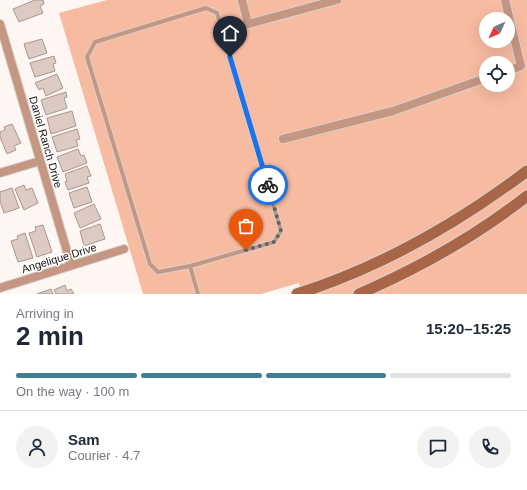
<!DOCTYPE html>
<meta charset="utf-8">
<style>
body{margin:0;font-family:Arial,sans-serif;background:#f2f2f3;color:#1f2937;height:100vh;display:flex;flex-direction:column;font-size:15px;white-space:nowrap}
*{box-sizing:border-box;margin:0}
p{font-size:13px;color:#747a83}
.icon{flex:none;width:22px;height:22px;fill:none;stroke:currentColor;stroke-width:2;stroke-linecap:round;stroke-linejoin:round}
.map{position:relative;height:294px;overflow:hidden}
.side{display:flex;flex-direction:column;background:#fff;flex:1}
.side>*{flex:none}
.needle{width:26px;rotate:225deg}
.fabs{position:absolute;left:479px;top:12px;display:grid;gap:8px}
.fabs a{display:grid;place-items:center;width:36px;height:36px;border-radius:50%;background:#fff;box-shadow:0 4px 16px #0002;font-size:20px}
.pin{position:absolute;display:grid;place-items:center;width:34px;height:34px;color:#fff;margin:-41px -17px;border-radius:50% 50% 50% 0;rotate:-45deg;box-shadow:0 0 4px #0007}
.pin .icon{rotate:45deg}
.courier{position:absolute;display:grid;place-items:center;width:40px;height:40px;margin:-20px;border:3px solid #1a73e8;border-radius:50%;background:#fff;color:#222;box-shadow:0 1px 5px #0007}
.headline em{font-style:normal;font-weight:800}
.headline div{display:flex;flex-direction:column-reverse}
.headline{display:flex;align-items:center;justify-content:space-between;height:68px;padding:0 16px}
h1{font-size:26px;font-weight:800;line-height:30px}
.bar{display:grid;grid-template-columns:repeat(4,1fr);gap:6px 4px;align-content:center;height:48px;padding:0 16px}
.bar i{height:5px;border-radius:3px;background:#e0e1e3}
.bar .current{background:#417e95}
.bar p{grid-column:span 4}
.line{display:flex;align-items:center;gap:10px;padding:0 16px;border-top:1px solid #e0e1e3}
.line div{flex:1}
.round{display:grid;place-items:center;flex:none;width:42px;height:42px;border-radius:21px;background:#f2f2f3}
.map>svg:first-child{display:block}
</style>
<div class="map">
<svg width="527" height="294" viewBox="0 0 527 294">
<rect width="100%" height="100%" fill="#fef6f3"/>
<path fill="#f7bba1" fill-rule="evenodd" d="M107,0h420v294h-225l-3,-11 -38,11h-118l-84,-281zM486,19h22v22h-22zM486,63h22v22h-22z"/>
<g fill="#ddcbc3" stroke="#a89790">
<polygon points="35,0 43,0 44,4 40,6 43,13 19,22 13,9"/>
<polygon points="42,39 47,53 29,59 24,44"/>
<polygon points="54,56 56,63 53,64 55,71 35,77 30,63"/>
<polygon points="57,74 63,88 46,96 43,88 39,90 35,83"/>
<polygon points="66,92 67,97 64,98 67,108 46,115 41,100"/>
<polygon points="72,111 76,126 51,134 47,118"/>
<polygon points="12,124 21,143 14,146 16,150 7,154 0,137 0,132 5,130 4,127"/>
<polygon points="77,129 80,139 76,140 78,146 57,152 52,137"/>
<polygon points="78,149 81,156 84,155 87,163 63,172 57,157"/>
<polygon points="87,166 91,176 87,177 89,183 68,190 65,182 67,181 65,174"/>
<polygon points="24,185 26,190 32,188 38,203 24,210 15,189"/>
<polygon points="87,187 92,202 74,208 69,193"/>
<polygon points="12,188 19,208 4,213 0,201 0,192"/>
<polygon points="94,204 101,219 80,228 74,213"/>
<polygon points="100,224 105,239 84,246 80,231"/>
<polygon points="43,225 52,252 37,257 29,233 36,231 35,227"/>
<polygon points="25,233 33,258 18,262 11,241 18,239 17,236"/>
<polygon points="65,285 67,291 71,289 74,294 56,294 54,290"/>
<polygon points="51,289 53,294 37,294"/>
</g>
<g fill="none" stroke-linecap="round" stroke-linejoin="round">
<g stroke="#d9d2cf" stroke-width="6">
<g id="service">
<polygon points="206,8 217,13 281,231 274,242 190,266 158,272 150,264 87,57 95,42"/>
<polyline points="190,266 198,294"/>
</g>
</g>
<g stroke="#d9d2cf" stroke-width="10">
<g id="minor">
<polyline points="242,0 248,24 337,0"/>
<polyline points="505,0 521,66 508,71"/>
<polyline points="0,24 71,265"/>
<polyline points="283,139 393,111 486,78"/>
<polyline points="0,173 40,161"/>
<polyline points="0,288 124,249"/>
</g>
</g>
<g stroke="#d9d2cf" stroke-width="13">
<g id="secondary">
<path d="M297,294c84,-27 160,-70 230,-123"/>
<path d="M359,294c60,-26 117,-58 168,-98"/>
</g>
</g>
<use href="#service" stroke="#c59681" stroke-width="4"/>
<use href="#minor" stroke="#c59681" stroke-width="8"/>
<use href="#secondary" stroke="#a86547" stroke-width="11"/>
</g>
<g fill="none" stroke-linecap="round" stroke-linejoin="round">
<polyline stroke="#68625f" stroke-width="4" stroke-dasharray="0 7.2" points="246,250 274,242 281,231 268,185"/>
<polyline stroke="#1a73e8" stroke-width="5" points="230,57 268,185"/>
</g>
<g text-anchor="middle" stroke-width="3" stroke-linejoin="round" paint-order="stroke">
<g font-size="11" fill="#18120f" stroke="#fff">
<text transform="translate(46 142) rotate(74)" y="4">Daniel Ranch Drive</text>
<text transform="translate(59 258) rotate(-17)" y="4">Angelique Drive</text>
</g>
</g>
</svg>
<div class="fabs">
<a><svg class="needle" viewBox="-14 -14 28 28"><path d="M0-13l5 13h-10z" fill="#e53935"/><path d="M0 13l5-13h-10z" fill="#747a83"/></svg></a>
<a><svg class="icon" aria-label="locate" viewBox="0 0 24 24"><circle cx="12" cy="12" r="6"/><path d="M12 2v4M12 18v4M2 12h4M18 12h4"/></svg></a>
</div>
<div class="pin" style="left:246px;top:250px;background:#ea580c"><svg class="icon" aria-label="bag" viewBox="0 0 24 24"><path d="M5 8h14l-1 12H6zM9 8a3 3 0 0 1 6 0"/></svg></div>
<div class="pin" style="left:230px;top:57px;background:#1f2937"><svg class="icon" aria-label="home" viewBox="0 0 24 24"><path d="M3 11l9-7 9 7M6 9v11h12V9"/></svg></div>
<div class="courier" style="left:268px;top:185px"><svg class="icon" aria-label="bike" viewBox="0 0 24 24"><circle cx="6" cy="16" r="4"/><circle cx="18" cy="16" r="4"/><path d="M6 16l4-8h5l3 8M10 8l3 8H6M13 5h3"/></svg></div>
</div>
<section class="side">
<div class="headline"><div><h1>2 min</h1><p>Arriving in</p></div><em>15:20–15:25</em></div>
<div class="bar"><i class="current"></i><i class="current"></i><i class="current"></i><i></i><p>On the way · 100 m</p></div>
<div class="line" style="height:72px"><a class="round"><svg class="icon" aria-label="person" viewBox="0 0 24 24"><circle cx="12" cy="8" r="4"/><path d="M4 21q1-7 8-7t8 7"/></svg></a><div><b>Sam</b><p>Courier · 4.7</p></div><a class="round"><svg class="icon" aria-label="chat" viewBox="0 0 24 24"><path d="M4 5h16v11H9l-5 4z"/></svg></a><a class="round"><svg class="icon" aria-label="phone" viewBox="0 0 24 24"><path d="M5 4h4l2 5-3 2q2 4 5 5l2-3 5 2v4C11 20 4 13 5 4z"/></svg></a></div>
</section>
